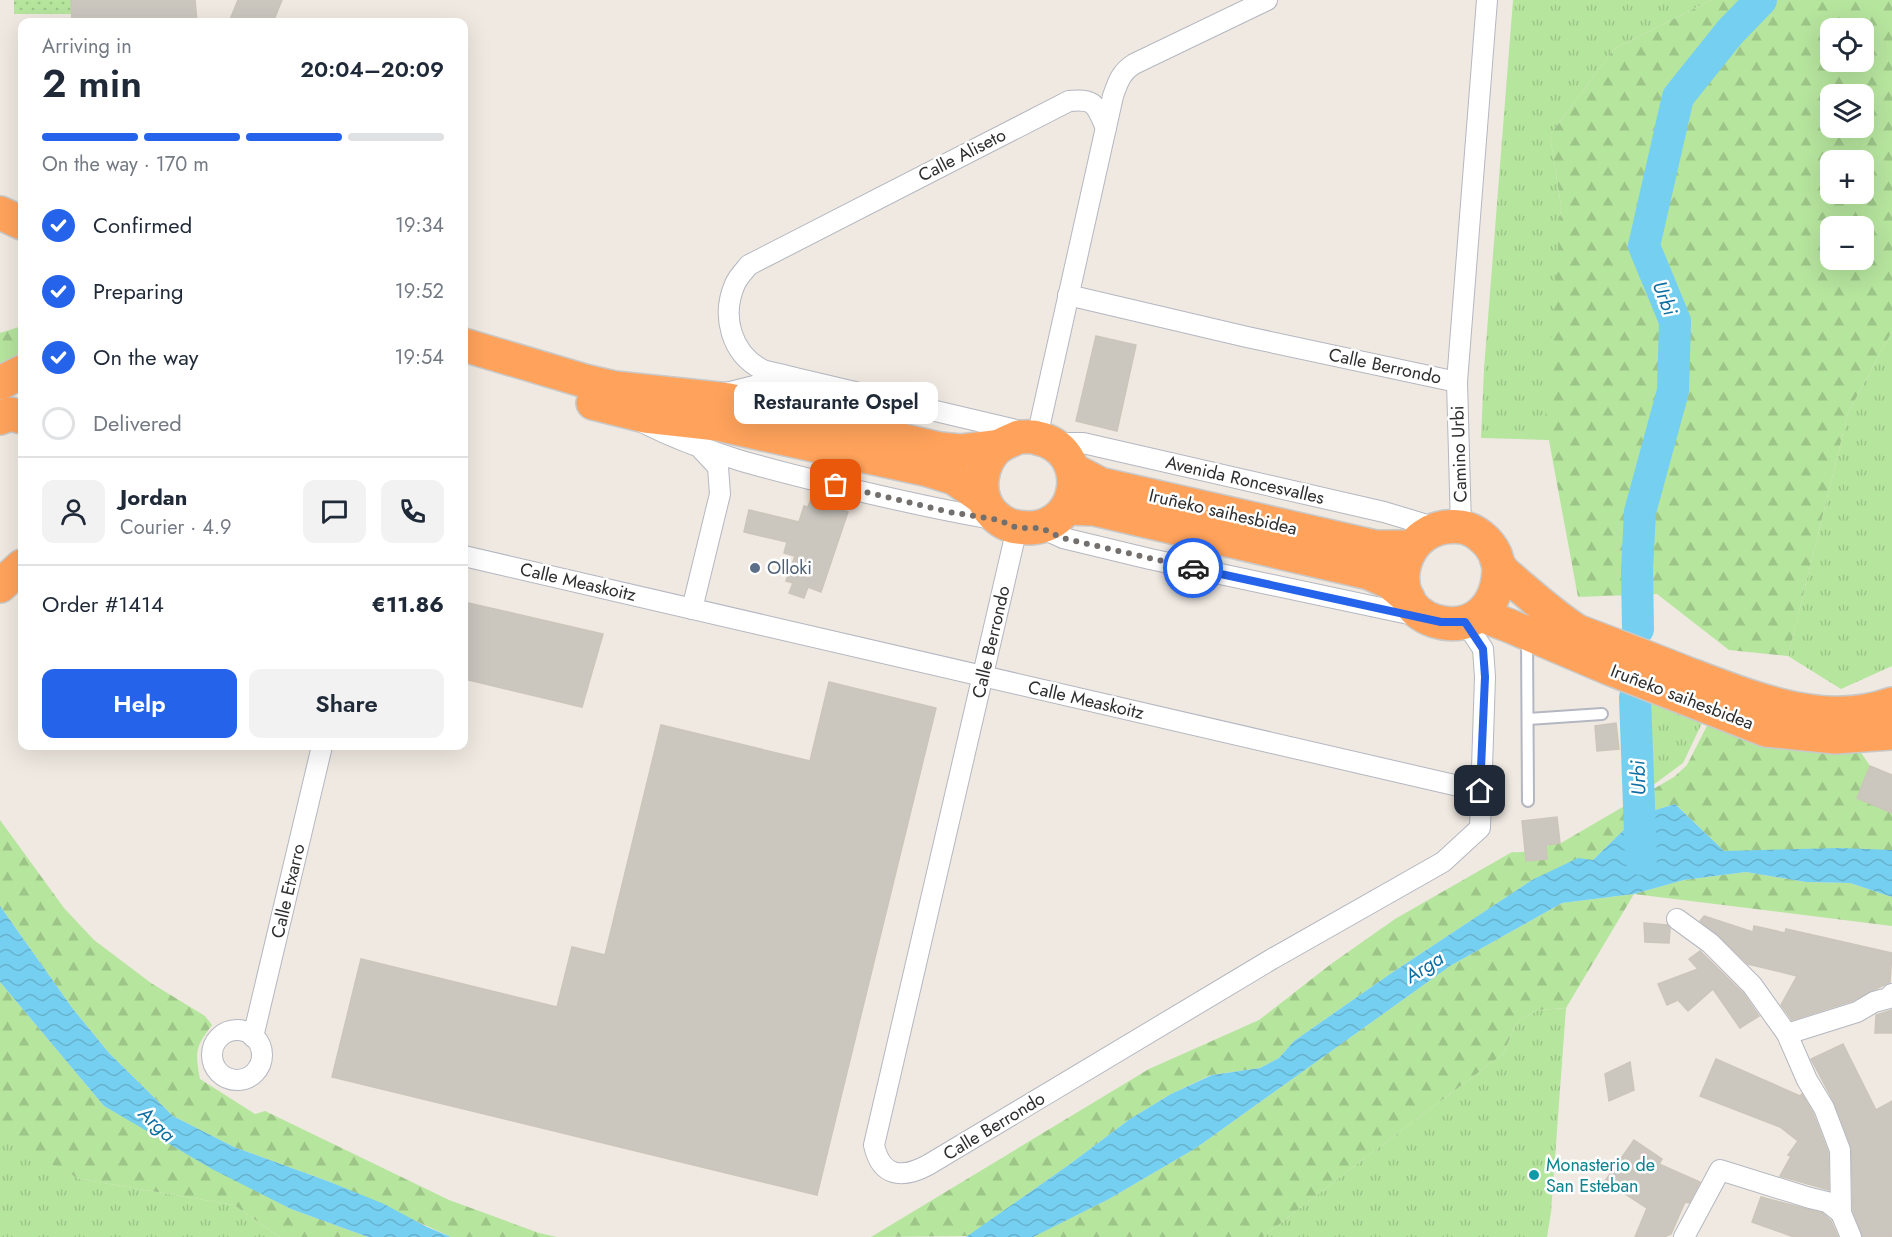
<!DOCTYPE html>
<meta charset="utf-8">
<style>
body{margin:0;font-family:Jost,sans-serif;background:#f2f2f3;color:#1f2937;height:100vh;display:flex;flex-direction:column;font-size:22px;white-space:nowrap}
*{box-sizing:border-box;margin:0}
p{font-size:20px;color:#747a83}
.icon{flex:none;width:33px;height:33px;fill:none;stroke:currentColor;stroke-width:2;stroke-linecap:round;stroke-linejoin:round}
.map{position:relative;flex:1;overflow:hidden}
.details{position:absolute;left:18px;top:18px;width:450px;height:732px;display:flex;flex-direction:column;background:#fff;border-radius:12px;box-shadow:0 6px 24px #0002}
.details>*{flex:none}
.fabs{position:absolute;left:1820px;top:18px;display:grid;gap:12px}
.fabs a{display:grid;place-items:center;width:54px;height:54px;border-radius:12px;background:#fff;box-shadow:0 6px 24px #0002;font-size:30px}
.pin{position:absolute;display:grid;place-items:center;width:51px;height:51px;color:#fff;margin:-26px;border-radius:12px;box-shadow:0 3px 9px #0006}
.courier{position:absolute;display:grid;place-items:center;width:60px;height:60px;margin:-30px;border:4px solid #2563eb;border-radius:50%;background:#fff;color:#222;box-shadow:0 2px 8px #0007}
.bubble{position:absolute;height:42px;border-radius:12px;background:#fff;box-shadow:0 6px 24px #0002;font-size:20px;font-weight:600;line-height:42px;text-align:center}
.head em{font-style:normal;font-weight:600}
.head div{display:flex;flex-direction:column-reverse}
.head{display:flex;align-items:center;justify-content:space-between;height:102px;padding:0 24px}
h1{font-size:39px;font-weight:600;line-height:45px}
.bar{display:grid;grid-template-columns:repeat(4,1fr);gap:9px 6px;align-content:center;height:72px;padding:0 24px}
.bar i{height:8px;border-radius:4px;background:#e0e1e3}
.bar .current{background:#2563eb}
.bar p{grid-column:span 4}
.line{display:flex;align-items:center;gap:15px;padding:0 24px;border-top:2px solid #e0e1e3}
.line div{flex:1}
.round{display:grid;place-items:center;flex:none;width:63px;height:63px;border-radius:12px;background:#f2f2f3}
ol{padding:0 24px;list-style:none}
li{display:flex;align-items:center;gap:18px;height:66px}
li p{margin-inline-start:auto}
li .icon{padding:6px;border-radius:50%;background:#2563eb;color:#fff;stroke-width:4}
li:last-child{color:#747a83}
li i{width:33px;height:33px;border:3px solid #e0e1e3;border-radius:50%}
.primary-button{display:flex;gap:12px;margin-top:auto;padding:12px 24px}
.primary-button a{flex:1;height:69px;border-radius:12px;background:#2563eb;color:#fff;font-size:24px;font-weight:600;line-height:69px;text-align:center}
.primary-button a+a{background:#f2f2f3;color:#1f2937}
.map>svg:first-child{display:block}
</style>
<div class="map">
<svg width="1892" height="1237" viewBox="0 0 1892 1237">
<defs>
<pattern id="grass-tufts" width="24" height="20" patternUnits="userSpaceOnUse" patternTransform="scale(1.5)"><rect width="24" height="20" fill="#b6e59e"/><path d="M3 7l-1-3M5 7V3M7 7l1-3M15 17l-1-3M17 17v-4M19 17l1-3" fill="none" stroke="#9dc588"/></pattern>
<pattern id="forest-firs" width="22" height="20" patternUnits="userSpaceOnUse" patternTransform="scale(1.5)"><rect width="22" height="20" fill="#b6e59e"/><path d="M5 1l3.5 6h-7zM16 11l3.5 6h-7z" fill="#9dc588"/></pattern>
<pattern id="park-dots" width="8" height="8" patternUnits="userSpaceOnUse" patternTransform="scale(1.5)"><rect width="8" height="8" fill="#b6e59e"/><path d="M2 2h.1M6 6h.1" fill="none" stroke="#9dc588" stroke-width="1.8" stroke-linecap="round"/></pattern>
<pattern id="water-waves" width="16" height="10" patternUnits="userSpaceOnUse" patternTransform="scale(1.5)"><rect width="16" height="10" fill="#75cff0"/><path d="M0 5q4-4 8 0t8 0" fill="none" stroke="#66b2ce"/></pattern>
</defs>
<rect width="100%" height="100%" fill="#efe9e1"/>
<g fill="url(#grass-tufts)">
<polygon points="1513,0 1711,0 1614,49 1550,135 1561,206 1549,440 1481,438 1484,369"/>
<polygon points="1892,331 1892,666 1841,689 1788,656 1848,413"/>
<polygon points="1638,695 1703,721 1683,763 1641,794"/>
<polygon points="1566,1008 1551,1212 1547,1237 1263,1237 1349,1170 1503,1054 1517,1022 1538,1010"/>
<polygon points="0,1137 80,1179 234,1205 280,1237 0,1237"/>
</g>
<g fill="url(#forest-firs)" fill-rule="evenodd">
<path d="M1711,0h181v331l-44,82 -60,243 -59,-6 -72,-56 -79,3 -33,-178 16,-213 -11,-71 64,-86zM1863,28v34h-33v-34zM1863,94v34h-33v-34zM1830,160h33v34h-33zM1863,226v34h-33v-34z"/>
<polygon points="22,326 22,372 0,383 0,333"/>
<path d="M1711,718l149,33 10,15 -13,32 35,15v37l-168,1 -49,-47 -36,11 -46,45 -61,20 -142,94 -96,67 -15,17 -19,10 -49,7 -40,19 -41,25 -60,45 -102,72 -97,1 278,-168 110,-49 72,-56 64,-45 117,-67c18,2 30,-7 49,-9l113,-66 13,-12z"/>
<path d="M0,820l64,88 30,32 57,43 54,33 7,9c-17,23 -17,26 -12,54l55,35 10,-3 184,89 90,33 18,4h-106l-121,-55 -96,-35 -61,-31 -64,-63 -36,-44 -73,-103z"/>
<polygon points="1746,872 1806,882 1850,883 1892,897 1892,926 1634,894 1566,1008 1538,1010 1517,1022 1503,1054 1349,1170 1263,1237 1032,1237 1109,1199 1196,1148 1450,966 1562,903 1634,894 1684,880"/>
<polygon points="0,982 104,1106 291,1209 368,1237 280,1237 234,1205 80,1179 0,1138"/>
</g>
<polygon fill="url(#park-dots)" points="14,0 71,0 72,14 14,14"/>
<g fill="url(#water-waves)">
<polygon points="1675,804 1724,851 1840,848 1892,850 1892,897 1850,883 1806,882 1746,872 1684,880 1634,894 1562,903 1450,966 1196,1148 1109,1199 1033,1237 966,1237 1070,1164 1130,1119 1171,1094 1212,1075 1260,1068 1279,1058 1294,1041 1390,974 1532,880 1578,858 1593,860 1639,815"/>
<polygon points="0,906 73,1009 109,1053 173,1116 234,1147 330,1182 384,1204 427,1227 451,1237 368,1237 291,1209 212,1169 104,1106 0,982"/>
</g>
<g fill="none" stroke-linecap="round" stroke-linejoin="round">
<g stroke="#75cff0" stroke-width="32">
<polyline points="1638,629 1637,570 1640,512 1673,391 1675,321 1644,246 1678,97 1730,32 1761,0"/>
<polyline points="1635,698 1641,859"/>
</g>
</g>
<g fill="#cbc7bf" stroke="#cbc5ba" stroke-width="1.5">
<polygon points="71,0 195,0 197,22 72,22"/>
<polygon points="238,0 282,0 273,22 229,22"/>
<polygon points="1096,336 1136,345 1117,431 1076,421"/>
<polygon points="811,499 848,512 821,592 808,587 804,598 789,593 793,583 786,581 795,556 784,553 787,542 744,532 749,510 799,522 804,506 808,507"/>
<polygon points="464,602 603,634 582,707 464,679"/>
<polygon points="829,682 936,708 817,1195 332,1077 361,959 557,1007 572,947 605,955 661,725 810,761"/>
<polygon points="1616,723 1619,749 1597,751 1595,726"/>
<polygon points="1870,766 1892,775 1892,813 1857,798"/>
<polygon points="1557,817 1560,843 1546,845 1547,859 1526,861 1522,821"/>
<polygon points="1704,916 1753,932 1754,926 1785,933 1786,929 1892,953 1890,982 1852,1001 1792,1020 1781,1005 1797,976 1748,964 1718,935 1700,921"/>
<polygon points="1644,923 1667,925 1670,929 1669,943 1645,942"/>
<polygon points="1700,951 1743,993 1759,1016 1740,1028 1713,989 1688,1011 1678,1000 1667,1005 1658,984 1698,969 1689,959"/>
<polygon points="1892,1010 1892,1033 1875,1033 1876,1015"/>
<polygon points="1843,1044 1876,1110 1892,1101 1892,1237 1863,1237 1853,1211 1851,1146 1835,1104 1811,1059"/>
<polygon points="1716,1059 1800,1096 1802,1094 1813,1113 1828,1152 1829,1190 1780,1176 1791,1156 1788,1155 1798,1141 1780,1127 1700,1096"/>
<polygon points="1630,1062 1634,1090 1609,1101 1605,1074"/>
<polygon points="1634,1140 1662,1159 1659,1164 1700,1182 1689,1203 1685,1202 1671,1234 1664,1237 1635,1237 1647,1208 1605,1181"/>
<polygon points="1761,1197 1822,1213 1831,1221 1838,1237 1794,1237 1752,1222"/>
</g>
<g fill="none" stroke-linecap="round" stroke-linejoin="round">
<g stroke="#b4b7c1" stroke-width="14">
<g id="lane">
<polyline points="1527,639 1528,801"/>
<polyline points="1528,719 1602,714"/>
</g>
</g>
<g stroke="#b4b7c1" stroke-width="22">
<g id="street">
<polyline points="1068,295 1247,337 1457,382"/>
<path d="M791,377c-9,-3 -19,-4 -28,-7 -32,-16 -42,-54 -28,-86 3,-7 9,-13 14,-19l320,-164c27,-3 27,5 37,27"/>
<polyline points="722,394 791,377 1012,429 1019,437"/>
<path d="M644,423c61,31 128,47 194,63 54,13 107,25 161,34"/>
<path d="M1037,437l76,-341c5,-14 8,-24 21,-32l133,-64"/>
<polyline points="1051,443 1083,443 1384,512 1437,528"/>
<polyline points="1461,527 1457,382 1487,0"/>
<path d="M1017,528l-143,617c7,32 28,34 54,20l344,-206 171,-97 37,-34 5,-151 -2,-28 -18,-27"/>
<polyline points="1041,528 1063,538 1150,559 1423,617"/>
<polyline points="464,556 1480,791"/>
<polyline points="692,609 720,494 718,467 702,450"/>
<polyline points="1677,919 1710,943 1752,985 1787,1034 1807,1080 1824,1108 1840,1150 1841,1213 1851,1237"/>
<circle cx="237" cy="1055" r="25"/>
<polyline points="1787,1034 1857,1012 1874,1002 1889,998 1892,994"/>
<polyline points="253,1037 322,746"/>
<polyline points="1684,1237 1720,1170 1810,1198 1827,1202 1841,1213"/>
</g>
</g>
<g stroke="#c9c9c9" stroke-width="36">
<g id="highway">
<polyline points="0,213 22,223"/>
<polyline points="464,345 585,381 615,388 729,400 940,449 960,451 1000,446"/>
<polyline points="0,383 22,372"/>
<polyline points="593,403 645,416 717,424 928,470 954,478 984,499"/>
<polyline points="0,418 10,414 22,417"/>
<path d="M1019,437c6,0 13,-1 18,1 54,11 46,88 -7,90 -16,0 -26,-3 -37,-14 -18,-19 -13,-50 5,-67 6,-4 14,-7 21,-10z"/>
<polyline points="1075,471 1100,484 1376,547 1410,547"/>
<polyline points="1067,508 1094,509 1369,573 1389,582 1408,598"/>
<path d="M1499,567c0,37 -24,66 -64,54 -56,-18 -34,-102 26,-94 14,2 28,14 34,27 2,4 2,10 5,13 3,6 11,11 16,16 20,17 39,34 61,48 37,14 74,28 111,43 65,24 135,55 204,30"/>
<polyline points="0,586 22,566"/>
<polyline points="1481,615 1510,626 1611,669 1766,730 1835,737 1892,733"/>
</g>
</g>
<use href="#lane" stroke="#fff" stroke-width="10"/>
<use href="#street" stroke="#fff" stroke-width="20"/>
<use href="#highway" stroke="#ffa35c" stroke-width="33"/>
</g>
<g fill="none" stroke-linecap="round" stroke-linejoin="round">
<polyline stroke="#726f6d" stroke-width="6" stroke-dasharray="0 10.8" points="836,485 949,512 999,520 1017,528 1041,528 1062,538 1193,568"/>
<polyline stroke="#2563eb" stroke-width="8" points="1193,568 1441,622 1465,622 1483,649 1485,677 1480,791"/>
</g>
<circle fill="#5c6f8a" stroke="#fff" stroke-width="2" cx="755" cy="568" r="6"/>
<circle fill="#0f9aa8" stroke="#fff" stroke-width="2" cx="1534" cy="1175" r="6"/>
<g text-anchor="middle" stroke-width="5" stroke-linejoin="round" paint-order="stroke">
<g font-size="18" fill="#2e2e2e" stroke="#fff">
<text transform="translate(962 155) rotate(-27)" y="6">Calle Aliseto</text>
<text transform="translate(1385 366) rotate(12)" y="6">Calle Berrondo</text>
<text transform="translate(1459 454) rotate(-92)" y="6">Camino Urbi</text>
<text transform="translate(1245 480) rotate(13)" y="6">Avenida Roncesvalles</text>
<text transform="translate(1223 512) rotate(13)" y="6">Iruñeko saihesbidea</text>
<text transform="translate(578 582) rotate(13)" y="6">Calle Measkoitz</text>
<text transform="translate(991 642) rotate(-77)" y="6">Calle Berrondo</text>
<text transform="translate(1682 697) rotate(21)" y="6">Iruñeko saihesbidea</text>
<text transform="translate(1086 700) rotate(13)" y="6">Calle Measkoitz</text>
<text transform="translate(288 891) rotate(-77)" y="6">Calle Etxarro</text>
<text transform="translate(994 1126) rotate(-31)" y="6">Calle Berrondo</text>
</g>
<g font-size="18" fill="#4e5e75" stroke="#fff" text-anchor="start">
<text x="767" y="574">Olloki</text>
</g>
<g font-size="18" fill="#0d838f" stroke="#fff" text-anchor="start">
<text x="1546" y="1171">Monasterio de<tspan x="1546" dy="21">San Esteban</tspan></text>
</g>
<g font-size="20" font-style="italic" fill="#0d6fa3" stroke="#fff">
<text transform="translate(1665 298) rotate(69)" y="7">Urbi</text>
<text transform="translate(1638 778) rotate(-92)" y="7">Urbi</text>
<text transform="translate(1424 967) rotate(-32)" y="7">Arga</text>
<text transform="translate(157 1124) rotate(43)" y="7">Arga</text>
</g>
</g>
</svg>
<div class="fabs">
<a><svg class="icon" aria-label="locate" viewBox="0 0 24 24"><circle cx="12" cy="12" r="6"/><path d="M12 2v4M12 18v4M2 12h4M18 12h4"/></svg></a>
<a><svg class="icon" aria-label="layers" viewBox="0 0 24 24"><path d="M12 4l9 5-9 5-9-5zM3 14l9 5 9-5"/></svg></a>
<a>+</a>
<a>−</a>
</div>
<div class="pin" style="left:836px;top:485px;background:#ea580c"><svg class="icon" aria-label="bag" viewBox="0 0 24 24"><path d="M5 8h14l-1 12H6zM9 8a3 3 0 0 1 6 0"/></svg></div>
<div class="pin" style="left:1480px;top:791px;background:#1f2937"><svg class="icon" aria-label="home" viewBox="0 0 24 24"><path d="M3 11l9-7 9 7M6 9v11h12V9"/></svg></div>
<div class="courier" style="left:1193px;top:568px"><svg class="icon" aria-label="car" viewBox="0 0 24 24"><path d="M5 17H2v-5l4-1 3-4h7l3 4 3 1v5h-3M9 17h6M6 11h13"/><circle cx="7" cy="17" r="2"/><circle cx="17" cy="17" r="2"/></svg></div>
<div class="bubble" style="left:734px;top:382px;width:204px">Restaurante Ospel</div>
<section class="details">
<div class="head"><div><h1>2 min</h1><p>Arriving in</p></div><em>20:04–20:09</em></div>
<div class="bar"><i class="current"></i><i class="current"></i><i class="current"></i><i></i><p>On the way · 170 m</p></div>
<ol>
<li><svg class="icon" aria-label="check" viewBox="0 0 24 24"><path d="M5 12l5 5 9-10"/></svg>Confirmed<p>19:34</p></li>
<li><svg class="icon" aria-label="check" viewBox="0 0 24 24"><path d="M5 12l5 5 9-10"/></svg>Preparing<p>19:52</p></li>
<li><svg class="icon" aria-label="check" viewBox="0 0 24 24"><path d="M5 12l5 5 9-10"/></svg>On the way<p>19:54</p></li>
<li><i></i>Delivered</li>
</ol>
<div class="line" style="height:108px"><a class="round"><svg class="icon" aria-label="person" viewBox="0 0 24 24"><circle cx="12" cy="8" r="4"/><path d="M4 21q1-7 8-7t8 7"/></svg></a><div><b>Jordan</b><p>Courier · 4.9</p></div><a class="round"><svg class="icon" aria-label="chat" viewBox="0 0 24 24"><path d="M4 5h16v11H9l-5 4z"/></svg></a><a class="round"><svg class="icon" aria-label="phone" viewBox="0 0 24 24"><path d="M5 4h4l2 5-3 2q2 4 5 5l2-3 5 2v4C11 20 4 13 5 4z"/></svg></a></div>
<div class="line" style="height:78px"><div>Order #1414</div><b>€11.86</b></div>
<div class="primary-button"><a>Help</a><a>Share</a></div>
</section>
</div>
